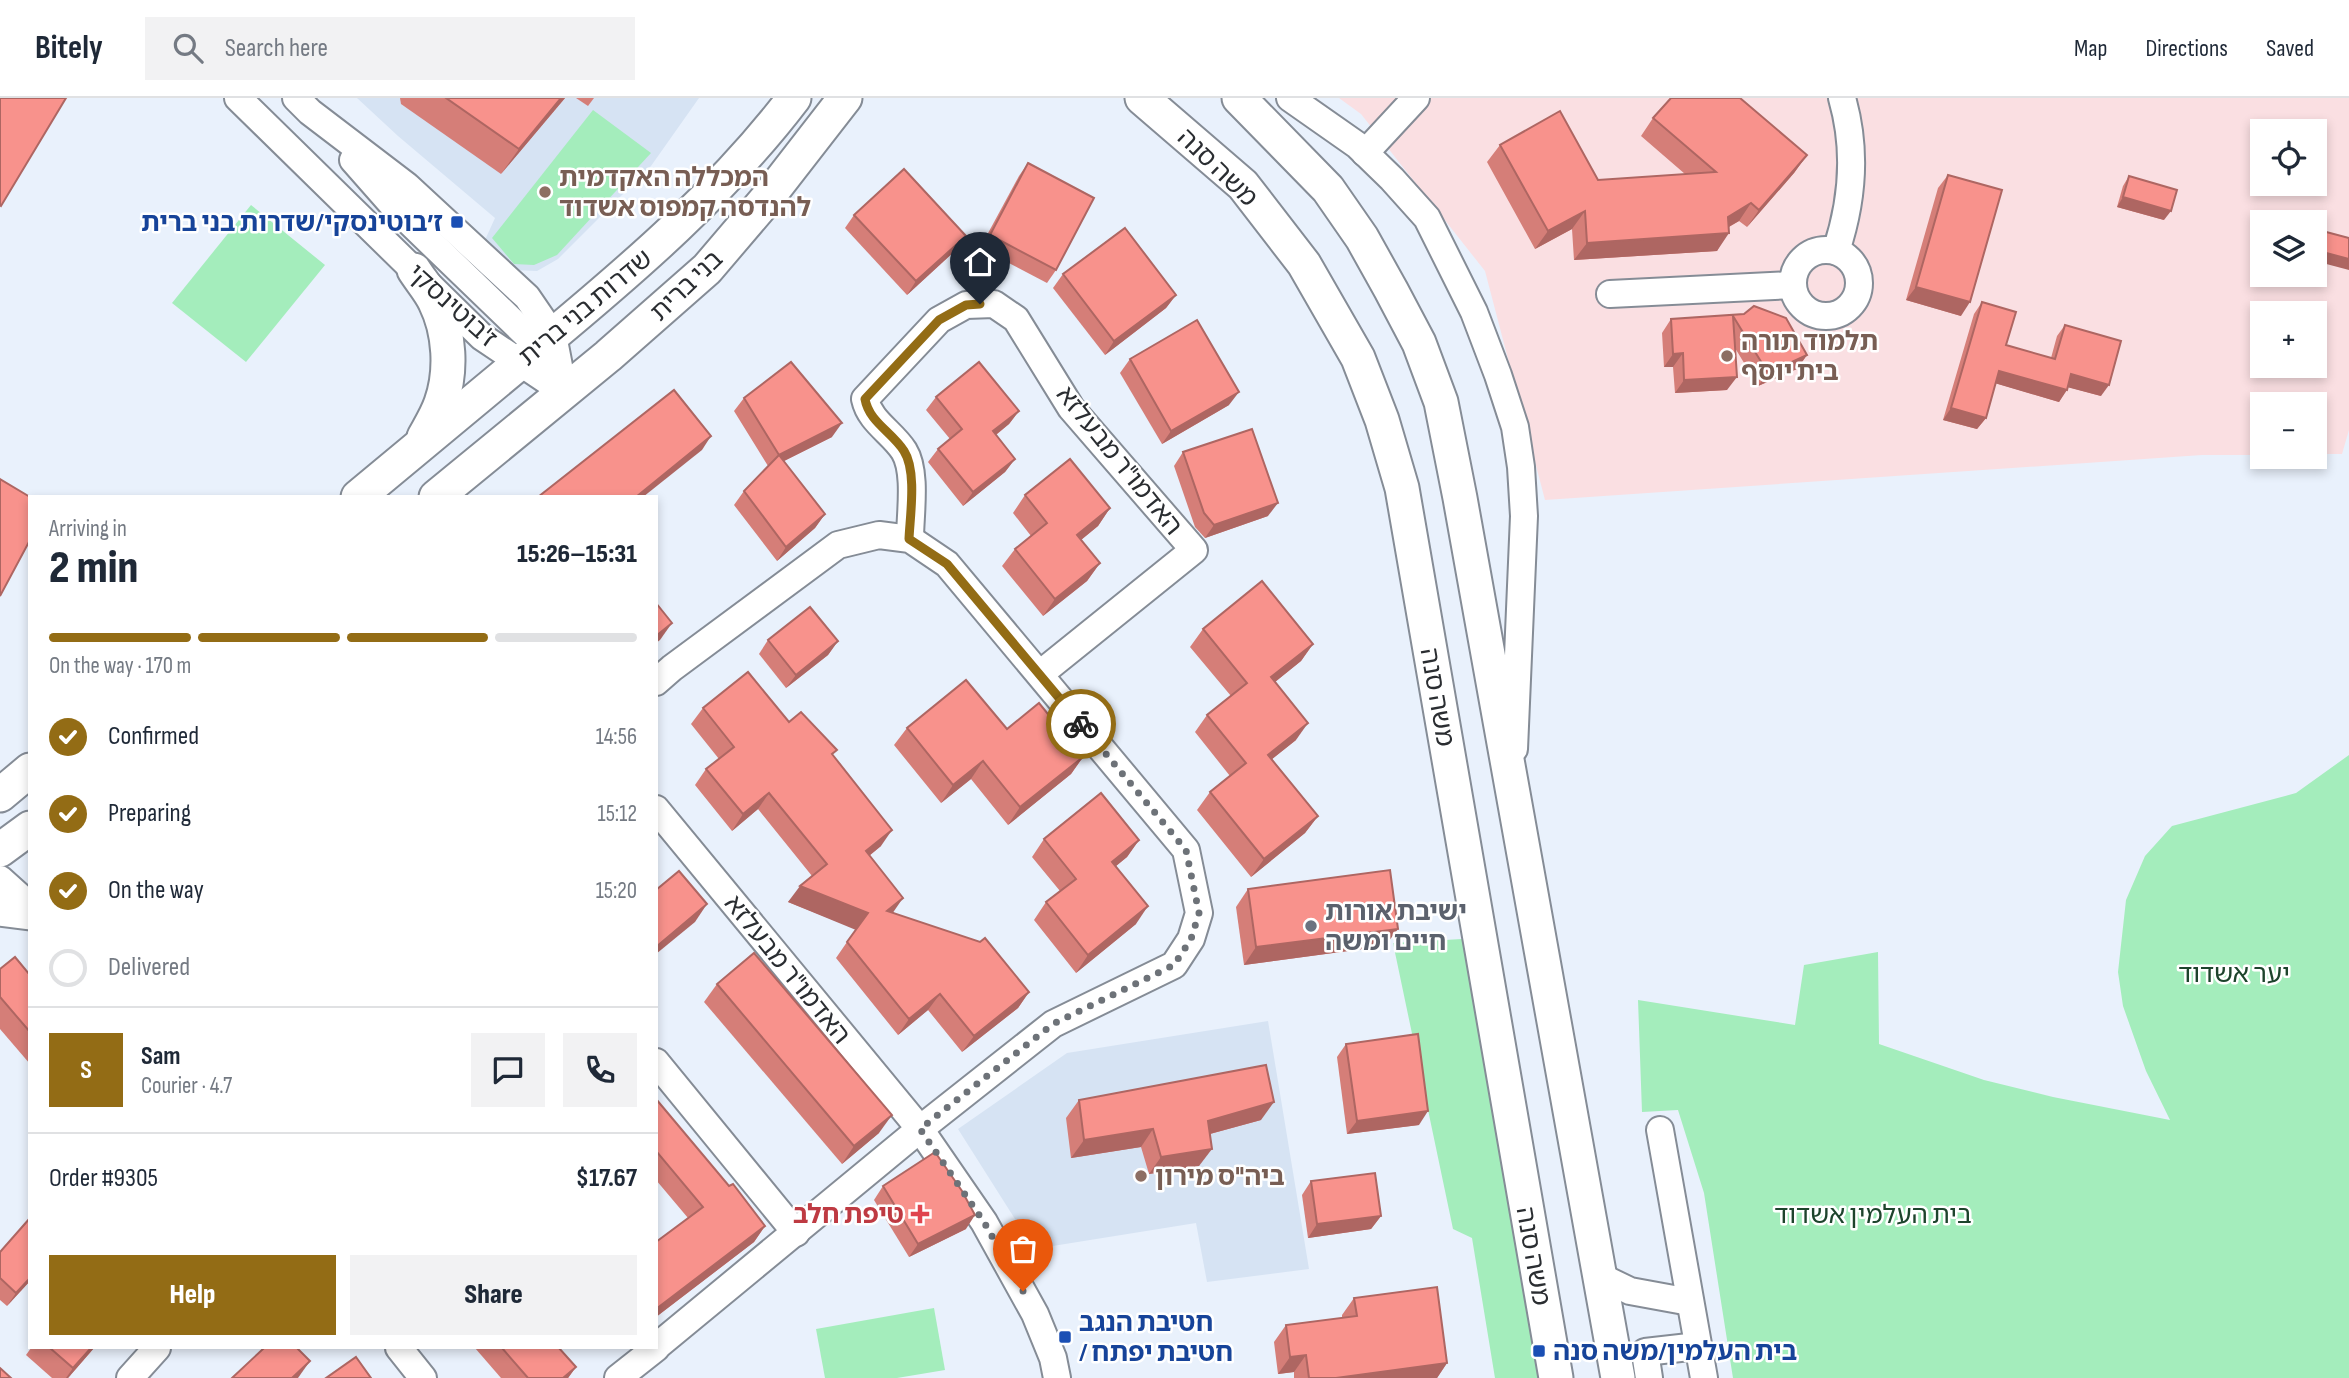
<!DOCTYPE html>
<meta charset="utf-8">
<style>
body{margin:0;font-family:"Sofia Sans Condensed","Noto Sans Hebrew",sans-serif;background:#f2f2f3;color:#1f2937;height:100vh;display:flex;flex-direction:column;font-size:26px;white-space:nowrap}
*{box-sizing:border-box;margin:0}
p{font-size:23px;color:#747a83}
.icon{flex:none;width:38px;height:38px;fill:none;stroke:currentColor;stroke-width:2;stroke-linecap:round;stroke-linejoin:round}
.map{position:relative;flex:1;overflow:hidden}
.panel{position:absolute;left:28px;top:397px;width:630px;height:854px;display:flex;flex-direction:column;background:#fff;border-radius:0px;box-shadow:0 4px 10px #0003}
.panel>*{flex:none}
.tools{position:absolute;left:2250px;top:21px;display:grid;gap:14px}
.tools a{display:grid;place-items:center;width:77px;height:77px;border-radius:0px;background:#fff;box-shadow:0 4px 10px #0003;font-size:35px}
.pin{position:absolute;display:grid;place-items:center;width:60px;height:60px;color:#fff;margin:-72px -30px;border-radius:50% 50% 50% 0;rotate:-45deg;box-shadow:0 0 7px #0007}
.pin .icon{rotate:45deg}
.courier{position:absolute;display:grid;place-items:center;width:70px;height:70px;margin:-35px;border:5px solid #936c15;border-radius:50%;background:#fff;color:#222;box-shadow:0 2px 9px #0007}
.overview em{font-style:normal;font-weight:800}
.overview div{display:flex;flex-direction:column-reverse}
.overview{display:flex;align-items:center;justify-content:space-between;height:119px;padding:0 21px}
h1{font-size:46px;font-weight:800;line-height:52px}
.bar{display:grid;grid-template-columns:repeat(4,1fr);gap:10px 7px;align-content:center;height:84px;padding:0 21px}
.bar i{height:9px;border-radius:5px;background:#e0e1e3}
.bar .current{background:#936c15}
.bar p{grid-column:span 4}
.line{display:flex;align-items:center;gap:18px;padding:0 21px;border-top:2px solid #e0e1e3}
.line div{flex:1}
.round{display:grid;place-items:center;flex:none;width:74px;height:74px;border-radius:0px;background:#f2f2f3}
ol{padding:0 21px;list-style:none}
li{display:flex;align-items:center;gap:21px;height:77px}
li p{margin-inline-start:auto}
li .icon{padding:7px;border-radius:50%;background:#936c15;color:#fff;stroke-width:4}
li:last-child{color:#747a83}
li i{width:38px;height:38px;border:4px solid #e0e1e3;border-radius:50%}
.primary-button{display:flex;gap:14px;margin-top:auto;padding:14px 21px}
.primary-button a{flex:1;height:80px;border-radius:0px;background:#936c15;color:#fff;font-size:28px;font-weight:800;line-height:80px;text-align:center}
.primary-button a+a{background:#f2f2f3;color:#1f2937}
header{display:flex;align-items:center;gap:42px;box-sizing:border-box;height:98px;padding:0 35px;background:#fff;border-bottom:2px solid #e0e1e3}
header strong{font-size:33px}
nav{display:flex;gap:38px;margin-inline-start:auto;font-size:24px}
.search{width:490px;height:63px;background:#f2f2f3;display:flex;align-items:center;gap:18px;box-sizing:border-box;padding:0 24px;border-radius:0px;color:#747a83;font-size:26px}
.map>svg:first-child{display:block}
</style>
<header>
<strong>Bitely</strong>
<div class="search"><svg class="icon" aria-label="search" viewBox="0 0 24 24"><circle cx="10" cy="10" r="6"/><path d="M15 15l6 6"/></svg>Search here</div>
<nav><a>Map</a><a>Directions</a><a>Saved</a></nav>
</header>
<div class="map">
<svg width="2349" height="1280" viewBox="0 0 2349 1280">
<rect width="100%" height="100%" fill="#e9f1fc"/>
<path fill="#fadfe2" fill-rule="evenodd" d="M1339,0h1010v332l-7,24h-27v-50h-52v51h-61l-657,45 -60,-229 -124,-157zM2263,33h52v53h-52zM2263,124h52v53h-52zM2263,215h52v53h-52z"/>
<g fill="#d6e3f3">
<polygon points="357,0 699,0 651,68 558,161 537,173 512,172 485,142 495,120 398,38"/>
<polygon points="1268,923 1309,1171 1207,1184 1196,1125 1034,1151 958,1031 1067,955"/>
</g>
<g fill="#a4edbc">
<polygon points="593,12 651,55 557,157 534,167 514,166 492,140"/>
<polygon points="251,107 325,167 246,264 172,205"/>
<polygon points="2349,657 2349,1280 1733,1280 1704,1095 1678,1012 1642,1014 1638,902 1795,927 1804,867 1878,854 1879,946 1984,982 2053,999 2170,1022 2146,973 2123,908 2118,874 2126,802 2145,758 2172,728 2296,695"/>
<polygon points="1462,841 1541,1280 1495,1280 1472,1140 1453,1131 1393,845"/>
<polygon points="934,1210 945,1272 897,1280 825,1280 816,1231"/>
</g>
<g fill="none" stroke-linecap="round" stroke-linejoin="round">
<g stroke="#858c96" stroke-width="30">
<g id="minor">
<polyline points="238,0 482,239 564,294"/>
<polyline points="296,0 310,14 407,88 527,199 553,237 564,294"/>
<polyline points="1290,0 1357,47 1392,81 1427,120 1474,214 1498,277 1515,329 1521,369 1524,418 1514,651"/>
<polyline points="1365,55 1416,0"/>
<polyline points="353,62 397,112 539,249 547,263"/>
<circle cx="1826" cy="185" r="33"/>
<path d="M1836,153c17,-51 21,-101 6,-153"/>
<polyline points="1610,196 1793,187"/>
<path d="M910,441c0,-24 7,-67 -6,-88 -12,-19 -34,-29 -39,-52l74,-79 27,-15 28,-1 22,15 55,89 123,142 -154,124"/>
<polyline points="656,584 672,570 838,447 879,437 910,441 947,466 1186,752 1199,815 1191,841 1174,867 1053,926 920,1031 656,1249"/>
<polyline points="656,711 920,1031 984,1124 1035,1216 1053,1260 1057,1280"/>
<polyline points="0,781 30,808"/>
<polyline points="656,964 796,1135"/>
<polyline points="1660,1032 1704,1280"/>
<polyline points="1601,1179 1630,1193 1690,1204"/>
<polyline points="399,1250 423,1280"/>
<polyline points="130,1280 157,1250"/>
<polyline points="618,1280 656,1250"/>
<polyline points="1649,1280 1645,1254 1698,1248"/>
</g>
</g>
<g stroke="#858c96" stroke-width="37">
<g id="major">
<polyline points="1142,0 1243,87 1304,166 1358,260 1382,322 1402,390 1556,1280"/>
<polyline points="1239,0 1328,91 1362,140 1391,192 1419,245 1441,304 1460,400 1618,1280"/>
<path d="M414,172c7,11 16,21 21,32 15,30 17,70 6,101 -4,12 -11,23 -17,34"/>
<path d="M358,399c63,-52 126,-104 189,-157 89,-74 176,-149 247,-242"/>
<polyline points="436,399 608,258 707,171 765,103 845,0"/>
<polyline points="0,697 30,672"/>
<polyline points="0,752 30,730"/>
<polyline points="0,811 30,815"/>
</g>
</g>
<use href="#minor" stroke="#fff" stroke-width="26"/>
<use href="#major" stroke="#fff" stroke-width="33"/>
</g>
<g fill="#d57e78">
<polygon points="400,0 565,0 501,76 401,6"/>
<polygon points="576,0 594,0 588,8"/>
<polygon points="1653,20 1807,57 1794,75 1747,129 1739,123 1729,129 1717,153 1574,162 1572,131 1535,151 1487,64 1500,47 1598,82 1685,76 1641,38"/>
<polygon points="1028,65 1056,172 1047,185 980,150 1019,78"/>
<polygon points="1948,77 1961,218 1906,202 1938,90"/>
<polygon points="2129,78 2164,122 2117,109 2123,88"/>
<polygon points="854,117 966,138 957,151 907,197 845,130"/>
<polygon points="1063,176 1176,197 1166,210 1105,257 1053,190"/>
<polygon points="1982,204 2006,247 2051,260 2057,238 2065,227 2101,298 2068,289 2059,304 1995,285 1986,320 1977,331 1943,322 1974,216"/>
<polygon points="1744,216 1807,257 1797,271 1758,288 1735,250 1727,292 1675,295 1673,269 1664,269 1662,235 1671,221"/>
<polygon points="1130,261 1229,307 1162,346 1120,275"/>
<polygon points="936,299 1019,313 1009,326 996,337 1015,361 1005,374 963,408 928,364 938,351 950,341 926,312"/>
<polygon points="744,300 832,339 784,363 825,416 815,430 777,463 734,407 744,393 768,368 734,313"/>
<polygon points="1183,354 1268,418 1205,440 1195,429 1174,368"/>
<polygon points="1025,397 1110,410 1098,428 1081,442 1100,465 1087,483 1043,518 1002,468 1015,451 1031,438 1013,415"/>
<polygon points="1203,531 1313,546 1301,563 1275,584 1296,642 1272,661 1318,718 1305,735 1251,779 1197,712 1210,694 1230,678 1195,634 1207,617 1231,598 1190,549"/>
<polygon points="768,542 838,543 828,557 786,590 759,556"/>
<polygon points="703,610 789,624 833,658 881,748 869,758 893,814 1029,894 1018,910 962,954 928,912 898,937 836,860 856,831 788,804 812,778 758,711 732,733 695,687 706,671 719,661 691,626"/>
<polygon points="907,630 1007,631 1083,659 1071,676 1008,727 971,681 941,705 894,647"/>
<polygon points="1044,741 1139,742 1127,759 1116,768 1136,826 1076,875 1034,822 1046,804 1060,793 1032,759"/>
<polygon points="1248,791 1385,848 1244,867 1236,809"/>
<polygon points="0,871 30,877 30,966 0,931"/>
<polygon points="717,886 879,1035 842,1066 704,904"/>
<polygon points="1346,946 1419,1027 1347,1036 1337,959"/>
<polygon points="656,1001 729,1088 765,1128 754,1144 656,1219 656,1144 688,1120 656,1082"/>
<polygon points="1079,1002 1261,1022 1210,1036 1199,1068 1149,1076 1141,1049 1071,1060 1066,1020"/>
<polygon points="1311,1083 1381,1118 1371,1131 1308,1140 1302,1097"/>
<polygon points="883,1088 966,1131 909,1159 874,1102"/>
<polygon points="0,1154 30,1183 7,1208 0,1202"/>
<polygon points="1354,1200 1447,1265 1437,1280 1294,1280 1294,1274 1278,1276 1274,1244 1286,1227 1342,1220 1342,1217"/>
<polygon points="31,1250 94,1250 68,1280 52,1280 26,1257"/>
<polygon points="475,1250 559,1250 576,1269 568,1280 501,1280"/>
</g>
<g fill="#ae6662">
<polygon points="561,0 565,0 501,76 519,51"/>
<polygon points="1807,57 1794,75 1747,129 1759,112"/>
<polygon points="2123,99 2171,113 2164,122 2117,109"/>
<polygon points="1751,105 1739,123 1716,136 1729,135 1717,153 1574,162 1587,145 1728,119"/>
<polygon points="1585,113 1572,131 1535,151 1548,133"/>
<polygon points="966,138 957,151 907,197 916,183"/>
<polygon points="2315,152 2349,161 2349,172 2315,163"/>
<polygon points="1916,189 1970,204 1961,218 1906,202"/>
<polygon points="1176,197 1166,210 1105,257 1114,243"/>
<polygon points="1683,255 1673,269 1664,269 1673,256"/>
<polygon points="1807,257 1797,271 1758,288 1768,275"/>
<polygon points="1999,273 2067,292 2059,304 1991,284"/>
<polygon points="2071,276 2109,287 2101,298 2063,288"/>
<polygon points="1737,279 1727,292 1675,295 1684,282"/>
<polygon points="1239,294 1229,307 1162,346 1171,333"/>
<polygon points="1951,310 1986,320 1977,331 1943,322"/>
<polygon points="1019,313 1009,326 983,347 993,333"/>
<polygon points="842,325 832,339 770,370 779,357"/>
<polygon points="711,338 702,352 643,399 636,399"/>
<polygon points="1015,361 1005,374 963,408 973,394"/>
<polygon points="1278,405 1268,418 1205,440 1214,427"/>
<polygon points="1110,410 1098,428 1065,455 1077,437"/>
<polygon points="825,416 815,430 777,463 786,449"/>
<polygon points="1100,465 1087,483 1043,518 1055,501"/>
<polygon points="672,525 660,542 656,545 656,538"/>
<polygon points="838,543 828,557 786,590 796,577"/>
<polygon points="1313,546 1301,563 1259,597 1271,579"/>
<polygon points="1308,625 1296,642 1256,674 1268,657"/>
<polygon points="1083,659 1071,676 1008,727 1020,709"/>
<polygon points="983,663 971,681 941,705 953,687"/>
<polygon points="769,695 758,711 732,733 743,716"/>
<polygon points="1318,718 1305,735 1251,779 1264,761"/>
<polygon points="892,732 881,748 854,770 866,753"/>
<polygon points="1139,742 1127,759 1100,781 1112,764"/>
<polygon points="800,788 868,815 856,832 788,804"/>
<polygon points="903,800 892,816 887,813"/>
<polygon points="707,806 695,824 656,856 656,849"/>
<polygon points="1148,808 1136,826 1076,875 1088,857"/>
<polygon points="1398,831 1385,848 1244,867 1256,849"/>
<polygon points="1029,894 1018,910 962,954 974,938"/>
<polygon points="940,896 928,912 898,937 909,921"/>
<polygon points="1274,1004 1261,1022 1195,1040 1208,1023"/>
<polygon points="1428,1013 1419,1027 1347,1036 1357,1023"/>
<polygon points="892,1017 879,1035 842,1066 854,1048"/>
<polygon points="1153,1031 1141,1049 1071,1060 1084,1042"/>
<polygon points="1212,1051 1199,1068 1149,1076 1161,1059"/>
<polygon points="975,1117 966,1131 909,1159 918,1146"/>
<polygon points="1381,1118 1371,1131 1308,1140 1317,1126"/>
<polygon points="765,1128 754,1144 656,1219 656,1211"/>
<polygon points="30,1180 30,1183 7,1208 16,1195"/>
<polygon points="91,1250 94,1250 68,1280 66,1280 73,1270"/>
<polygon points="1306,1257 1294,1274 1278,1276 1290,1259"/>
<polygon points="310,1263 298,1280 292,1280"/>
<polygon points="1447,1265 1437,1280 1336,1280"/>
<polygon points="576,1269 568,1280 563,1280"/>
</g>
<g fill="#f8928c" stroke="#ae6662" stroke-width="2">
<polygon points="0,0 66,0 1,108 0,107"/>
<polygon points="446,0 561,0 519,51"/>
<polygon points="1671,0 1740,0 1807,57 1759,112 1751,105 1728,119 1729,135 1587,145 1585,113 1548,133 1500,47 1560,13 1598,82 1716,74 1653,20"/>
<polygon points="1028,65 1094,100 1056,172 990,137"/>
<polygon points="904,71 966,138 916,183 854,117"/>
<polygon points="1948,77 2002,92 1970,204 1916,189"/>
<polygon points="2129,78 2177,92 2171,113 2123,99"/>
<polygon points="1125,130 1176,197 1114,243 1063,176"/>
<polygon points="2315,131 2349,140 2349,161 2315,152"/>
<polygon points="1982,204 2016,214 2006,247 2055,261 2065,227 2121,243 2109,287 2071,276 2067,292 1999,273 1986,320 1951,310"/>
<polygon points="1754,208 1786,220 1807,257 1768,275 1733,218 1737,279 1684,282 1683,255 1673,256 1671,221 1744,216"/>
<polygon points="1197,222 1239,294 1171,333 1130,261"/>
<polygon points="791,264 842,325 779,357 744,300"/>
<polygon points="979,264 1019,313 993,333 1015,361 973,394 938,351 962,331 936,299"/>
<polygon points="674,292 711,338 636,399 538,399"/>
<polygon points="1252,331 1278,405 1214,427 1204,415 1183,354"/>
<polygon points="779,357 825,416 786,449 744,393"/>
<polygon points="1070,361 1110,410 1077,437 1100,465 1055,501 1015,451 1047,425 1025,397"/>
<polygon points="0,381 30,399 30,442 0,498"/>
<polygon points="1262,483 1313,546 1271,579 1308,625 1268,657 1318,718 1264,761 1210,694 1246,665 1207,617 1247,585 1203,531"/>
<polygon points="656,505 672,525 656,538"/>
<polygon points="810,509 838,543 796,577 768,542"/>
<polygon points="748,574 789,624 801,614 837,652 832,656 892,732 866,753 903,800 887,813 980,844 985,840 1029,894 974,938 940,896 909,921 847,844 868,815 800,788 827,766 769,695 743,716 706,671 734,649 703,610"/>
<polygon points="966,582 1007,631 1039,605 1083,659 1020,709 983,663 953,687 907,630"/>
<polygon points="1101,695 1139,742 1112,764 1148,808 1088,857 1046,804 1076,781 1044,741"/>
<polygon points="1390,772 1398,831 1256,849 1248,791"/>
<polygon points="679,773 707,806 656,849 656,792"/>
<polygon points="754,855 892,1017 854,1048 717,886"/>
<polygon points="15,859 30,877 30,934 0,899 0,871"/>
<polygon points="1418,936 1428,1013 1357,1023 1346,946"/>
<polygon points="1266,967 1274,1004 1208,1023 1212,1051 1161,1059 1153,1031 1084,1042 1079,1002"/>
<polygon points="656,1001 729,1088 733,1086 765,1128 656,1211 656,1144 703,1109 656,1053"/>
<polygon points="935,1054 962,1093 975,1117 918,1146 883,1088"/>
<polygon points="1375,1075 1381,1118 1317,1126 1311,1083"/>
<polygon points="30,1120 30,1180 16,1195 0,1180 0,1154"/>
<polygon points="1437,1189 1447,1265 1336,1280 1309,1280 1306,1257 1290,1259 1286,1227 1357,1218 1354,1200"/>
<polygon points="50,1250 91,1250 73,1270"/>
<polygon points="264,1250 297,1250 310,1263 292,1280 232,1280"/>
<polygon points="502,1250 559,1250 576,1269 563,1280 528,1280"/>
<polygon points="356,1259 371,1280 326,1280"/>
<polygon points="0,1270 11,1280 0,1280"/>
</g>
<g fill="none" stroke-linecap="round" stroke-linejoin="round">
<polyline stroke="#6d7278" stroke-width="7" stroke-dasharray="0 12.6" points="1023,1193 984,1124 920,1031 1053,926 1174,867 1191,841 1199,815 1186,752 1081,626"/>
<path stroke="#936c15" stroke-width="9" d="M980,206l-14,1 -27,15 -74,79c4,23 27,33 39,52 13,20 6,65 5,88l38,25 134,160"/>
</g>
<g fill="#8d6e63" stroke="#fff" stroke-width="2.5">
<circle cx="545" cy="94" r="7"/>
<circle cx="1727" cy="258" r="7"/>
<circle cx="1141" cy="1078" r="7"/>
</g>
<g fill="#1a4fb4" stroke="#fff" stroke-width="2.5">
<rect x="450" y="117" width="14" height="14" rx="3.5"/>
<rect x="1058" y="1232" width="14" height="14" rx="3.5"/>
<rect x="1532" y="1246" width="14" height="14" rx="3.5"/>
</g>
<circle fill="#6b7280" stroke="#fff" stroke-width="2.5" cx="1311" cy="828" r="7"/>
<path fill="#e0444e" stroke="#fff" stroke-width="2.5" d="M916.5 1105.5h7v7h7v7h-7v7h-7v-7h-7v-7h7z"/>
<g text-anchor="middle" stroke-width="5" stroke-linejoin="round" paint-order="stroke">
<g font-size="26" fill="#2a2d31" stroke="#fff">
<text transform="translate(1218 69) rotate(44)" y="9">משה סנה</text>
<text transform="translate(686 187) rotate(-44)" y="9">בני ברית</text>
<text transform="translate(453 207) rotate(42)" y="9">ז'בוטינסקי</text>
<text transform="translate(585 209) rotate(-40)" y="9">שדרות בני ברית</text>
<text transform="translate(1120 362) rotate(51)" y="9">האדמו"ר מבעלזא</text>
<text transform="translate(1438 599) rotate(80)" y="9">משה סנה</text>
<text transform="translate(788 871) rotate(51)" y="9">האדמו"ר מבעלזא</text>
<text transform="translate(1534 1158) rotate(80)" y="9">משה סנה</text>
</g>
<g font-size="26" font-weight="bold" fill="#785e54" stroke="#fff" text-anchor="start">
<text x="559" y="88">המכללה האקדמית<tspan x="559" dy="30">להנדסה קמפוס אשדוד</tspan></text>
<text x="1741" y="252">תלמוד תורה<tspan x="1741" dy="30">בית יוסף</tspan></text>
<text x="1155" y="1087">ביה"ס מירון</text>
</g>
<g font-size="26" font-weight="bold" fill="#164399" stroke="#fff" text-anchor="start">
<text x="443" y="133" text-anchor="end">ז׳בוטינסקי/שדרות בני ברית</text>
<text x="1079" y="1233">חטיבת הנגב<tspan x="1079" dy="30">/ חטיבת יפתח</tspan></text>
<text x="1553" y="1262">בית העלמין/משה סנה</text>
</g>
<g font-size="26" font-weight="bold" fill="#5b616d" stroke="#fff" text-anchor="start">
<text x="1325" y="822">ישיבת אורות<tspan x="1325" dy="30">חיים ומשה</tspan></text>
</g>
<g font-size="26" fill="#1d442c" stroke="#fff">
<text x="2234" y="884">יער אשדוד</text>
<text x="1873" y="1125">בית העלמין אשדוד</text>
</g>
<g font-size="26" font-weight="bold" fill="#be3a42" stroke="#fff" text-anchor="end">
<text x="904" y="1125">טיפת חלב</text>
</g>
</g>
</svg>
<div class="tools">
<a><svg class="icon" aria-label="locate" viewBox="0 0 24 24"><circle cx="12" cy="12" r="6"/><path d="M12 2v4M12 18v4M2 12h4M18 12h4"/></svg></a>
<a><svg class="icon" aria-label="layers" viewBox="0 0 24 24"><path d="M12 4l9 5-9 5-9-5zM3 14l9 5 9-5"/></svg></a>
<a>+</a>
<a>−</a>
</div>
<div class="pin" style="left:1023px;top:1193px;background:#ea580c"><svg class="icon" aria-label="bag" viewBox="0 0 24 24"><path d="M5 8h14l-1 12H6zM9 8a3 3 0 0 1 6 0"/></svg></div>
<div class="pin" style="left:980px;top:206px;background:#1f2937"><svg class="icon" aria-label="home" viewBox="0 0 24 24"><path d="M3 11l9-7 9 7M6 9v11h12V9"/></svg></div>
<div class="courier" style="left:1081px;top:626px"><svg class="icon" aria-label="bike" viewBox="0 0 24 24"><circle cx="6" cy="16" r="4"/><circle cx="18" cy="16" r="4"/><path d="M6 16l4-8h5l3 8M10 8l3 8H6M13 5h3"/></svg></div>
<section class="panel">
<div class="overview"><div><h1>2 min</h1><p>Arriving in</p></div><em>15:26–15:31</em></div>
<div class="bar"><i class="current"></i><i class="current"></i><i class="current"></i><i></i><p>On the way · 170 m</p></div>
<ol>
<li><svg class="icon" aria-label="check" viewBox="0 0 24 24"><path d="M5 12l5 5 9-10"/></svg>Confirmed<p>14:56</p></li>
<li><svg class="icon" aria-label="check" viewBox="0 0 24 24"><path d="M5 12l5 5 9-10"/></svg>Preparing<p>15:12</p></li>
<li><svg class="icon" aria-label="check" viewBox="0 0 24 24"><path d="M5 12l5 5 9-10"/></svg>On the way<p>15:20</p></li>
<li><i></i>Delivered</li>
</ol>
<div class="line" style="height:126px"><b class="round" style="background:#936c15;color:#fff">S</b><div><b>Sam</b><p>Courier · 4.7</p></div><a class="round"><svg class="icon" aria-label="chat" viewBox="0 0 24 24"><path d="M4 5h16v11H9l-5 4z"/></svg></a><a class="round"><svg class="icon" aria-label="phone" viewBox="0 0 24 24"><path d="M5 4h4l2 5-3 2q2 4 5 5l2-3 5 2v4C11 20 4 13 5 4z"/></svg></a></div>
<div class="line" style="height:91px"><div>Order #9305</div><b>$17.67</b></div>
<div class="primary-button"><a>Help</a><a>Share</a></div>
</section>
</div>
